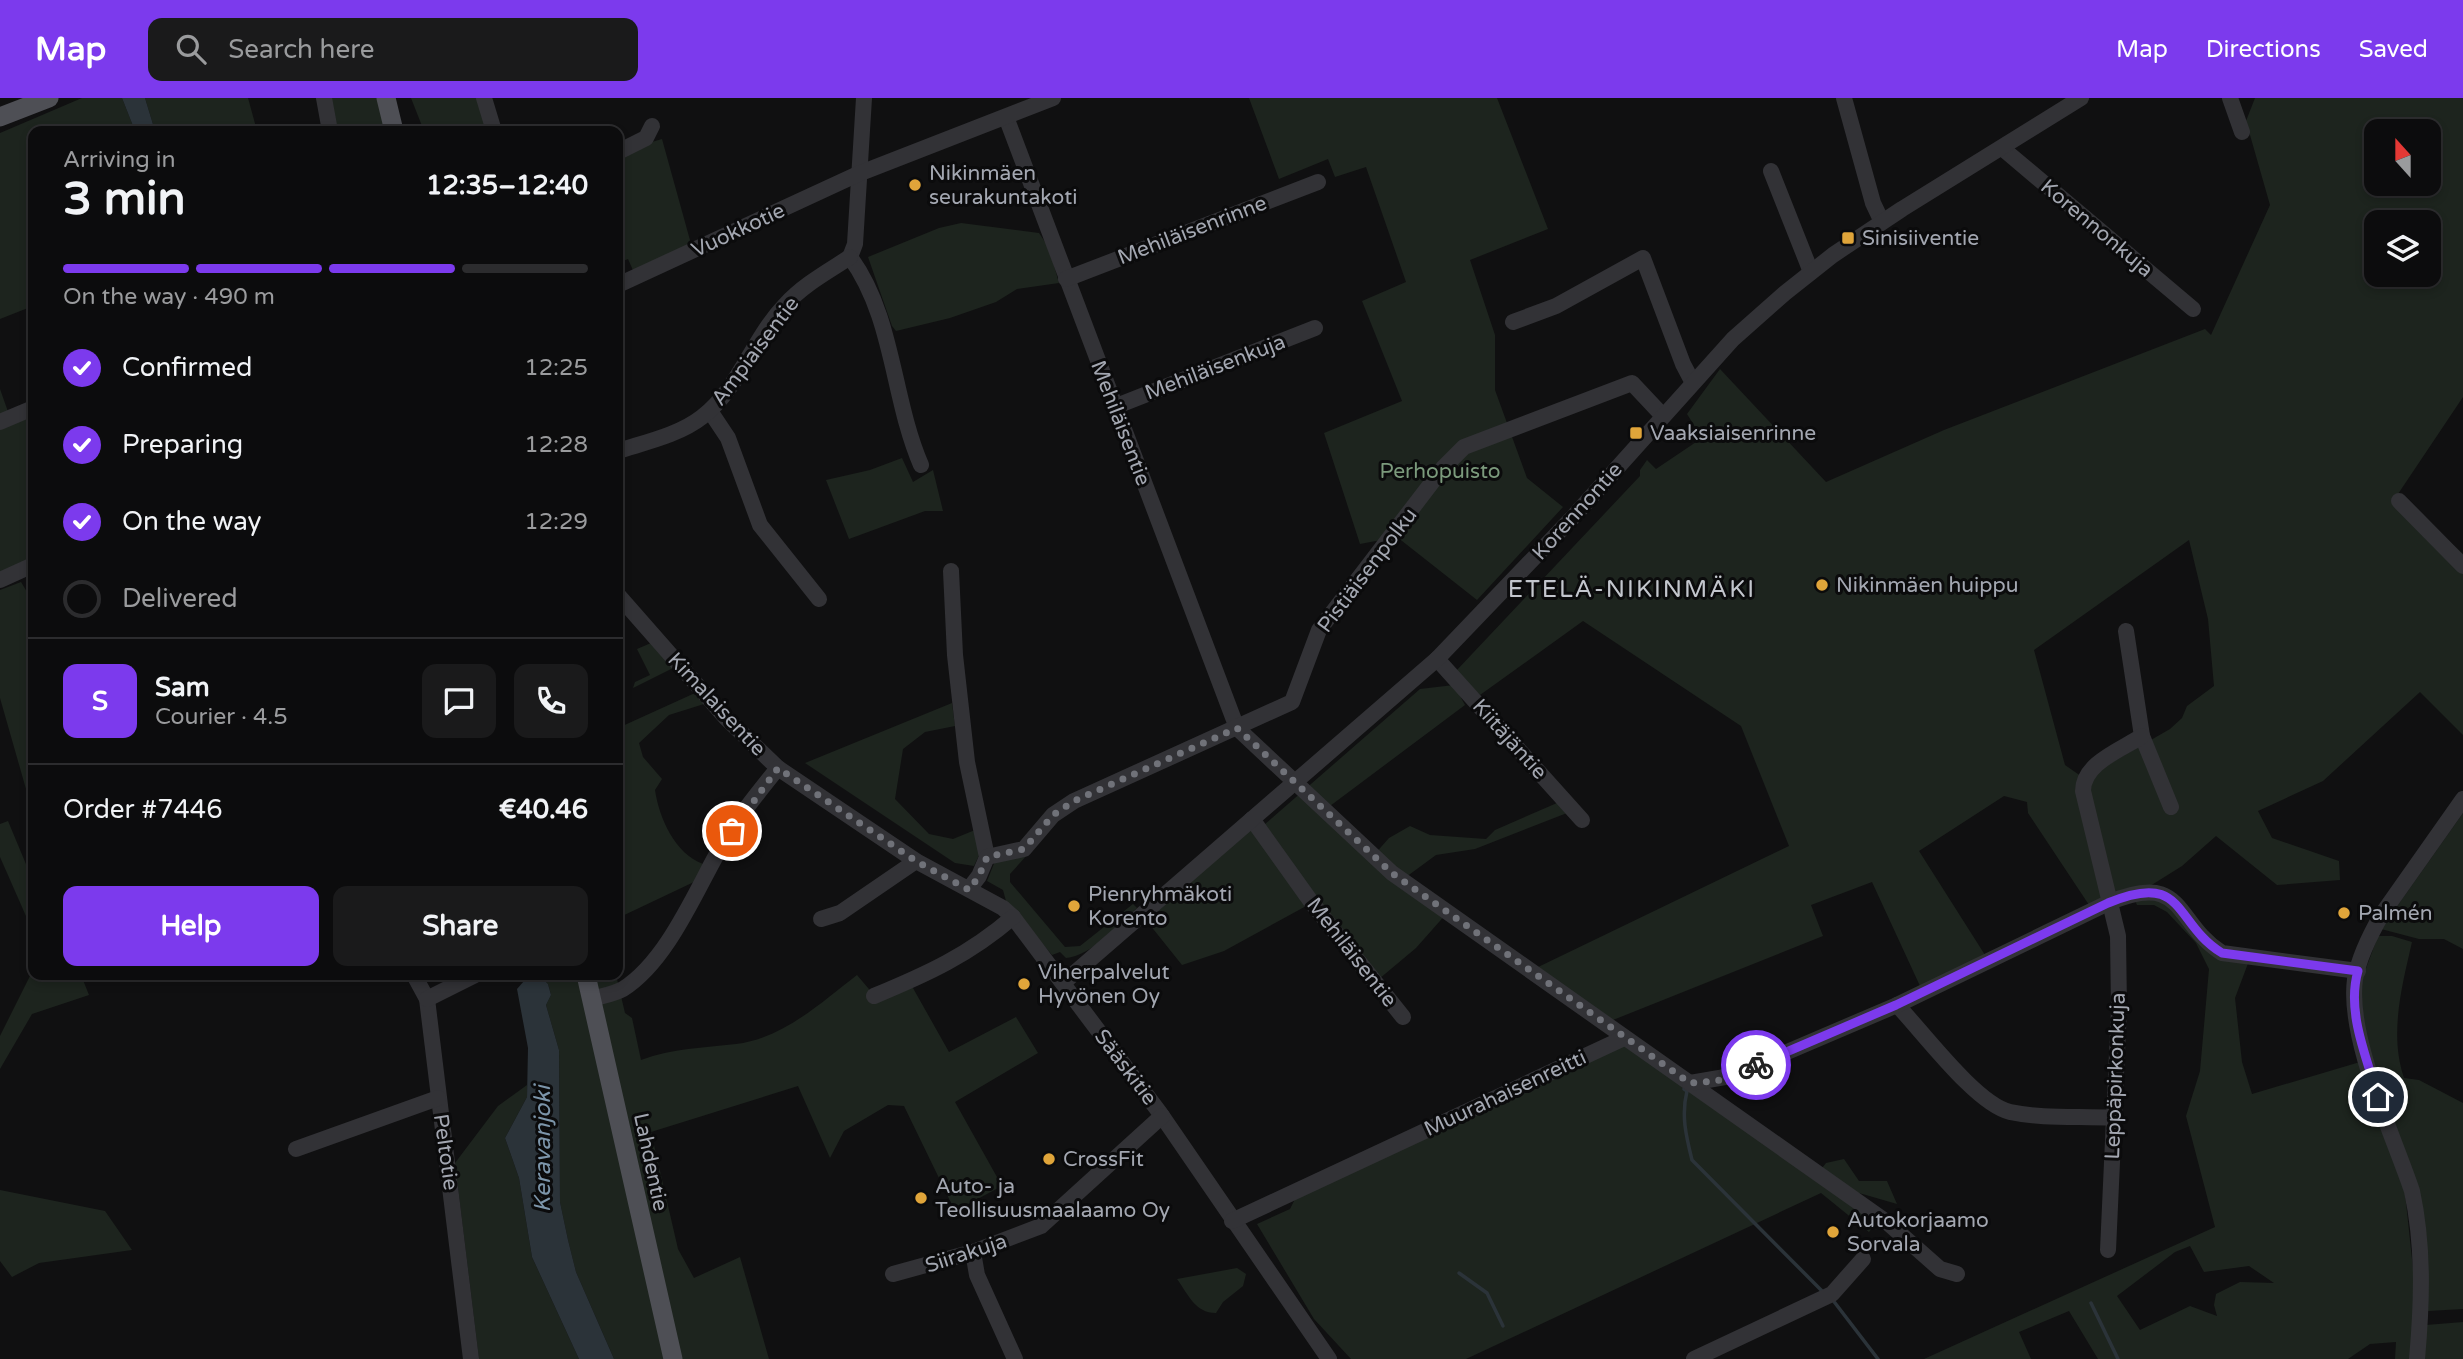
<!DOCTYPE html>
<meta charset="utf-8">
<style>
body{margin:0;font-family:"Varela Round",sans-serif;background:#1a1a1b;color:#f1f3f6;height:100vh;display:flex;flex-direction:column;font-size:26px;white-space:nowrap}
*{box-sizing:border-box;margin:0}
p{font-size:23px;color:#9a9b9d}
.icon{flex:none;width:38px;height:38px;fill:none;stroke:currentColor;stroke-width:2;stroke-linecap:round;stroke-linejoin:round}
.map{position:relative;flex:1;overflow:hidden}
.panel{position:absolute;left:28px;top:28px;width:595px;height:854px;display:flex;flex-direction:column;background:#0c0c0d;border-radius:14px;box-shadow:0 4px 10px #0003,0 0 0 2px #2c2c2e}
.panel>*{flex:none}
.needle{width:46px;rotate:339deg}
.controls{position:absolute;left:2364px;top:21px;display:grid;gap:14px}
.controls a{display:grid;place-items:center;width:77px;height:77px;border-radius:14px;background:#0c0c0d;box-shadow:0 4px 10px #0003,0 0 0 2px #2c2c2e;font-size:35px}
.pin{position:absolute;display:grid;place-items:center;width:60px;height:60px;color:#fff;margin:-30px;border:4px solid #fff;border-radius:50%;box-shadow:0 2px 7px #0007}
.courier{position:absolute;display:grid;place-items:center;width:70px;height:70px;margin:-35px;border:5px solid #7c3aed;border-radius:50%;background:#fff;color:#222;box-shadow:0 2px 9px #0007}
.summary em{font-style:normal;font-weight:700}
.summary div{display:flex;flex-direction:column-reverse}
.summary{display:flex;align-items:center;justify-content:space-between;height:119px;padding:0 35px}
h1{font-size:46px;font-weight:700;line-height:52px}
.bar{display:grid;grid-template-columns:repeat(4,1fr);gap:10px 7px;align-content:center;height:84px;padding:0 35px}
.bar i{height:9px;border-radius:5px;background:#2c2c2e}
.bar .on{background:#7c3aed}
.bar p{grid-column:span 4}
.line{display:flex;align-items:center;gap:18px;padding:0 35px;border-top:2px solid #2c2c2e}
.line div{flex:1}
.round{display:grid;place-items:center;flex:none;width:74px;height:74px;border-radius:14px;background:#1a1a1b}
ol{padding:0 35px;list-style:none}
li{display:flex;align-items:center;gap:21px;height:77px}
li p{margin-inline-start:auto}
li .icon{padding:7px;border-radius:50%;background:#7c3aed;color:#fff;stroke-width:4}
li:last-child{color:#9a9b9d}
li i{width:38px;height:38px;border:4px solid #2c2c2e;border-radius:50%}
.primary-button{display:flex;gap:14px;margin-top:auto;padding:14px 35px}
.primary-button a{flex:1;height:80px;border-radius:14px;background:#7c3aed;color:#fff;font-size:28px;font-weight:700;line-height:80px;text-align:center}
.primary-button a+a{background:#1a1a1b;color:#f1f3f6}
header{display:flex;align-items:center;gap:42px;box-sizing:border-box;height:98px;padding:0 35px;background:#7c3aed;color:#fff}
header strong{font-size:33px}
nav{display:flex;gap:38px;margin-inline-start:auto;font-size:24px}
.search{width:490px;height:63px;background:#1a1a1b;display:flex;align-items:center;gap:18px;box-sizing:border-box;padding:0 24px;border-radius:14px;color:#9a9b9d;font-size:26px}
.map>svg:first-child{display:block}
</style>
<header>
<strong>Map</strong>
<div class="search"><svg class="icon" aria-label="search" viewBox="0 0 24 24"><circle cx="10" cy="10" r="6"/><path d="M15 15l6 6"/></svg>Search here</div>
<nav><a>Map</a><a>Directions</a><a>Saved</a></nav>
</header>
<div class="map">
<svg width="2463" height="1261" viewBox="0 0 2463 1261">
<rect width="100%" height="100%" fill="#101011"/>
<g fill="#1d241e" fill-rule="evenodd">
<polygon points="82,0 122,0 135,33 33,33 33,208 0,221 0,35"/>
<polygon points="145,0 248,0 257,33 155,33"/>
<polygon points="329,0 377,0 386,33 335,33"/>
<polygon points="411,0 480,0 489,33 424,33"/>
<polygon points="1249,0 1497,0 1548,131 1470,162 1495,237 1495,292 1527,380 1563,409 1477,502 1397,439 1360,446 1324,335 1402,303 1362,203 1406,184 1366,69 1335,79 1328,61 1279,81"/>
<path d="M2255,0h208v299l-65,97 65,60v181l-43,-43 -97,89 -65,30 14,27 67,23 1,19 -63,5 -61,-49 -34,30 -32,20 60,53 40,19 -15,40 7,64 10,32 108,-32 45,131 11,104 -4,62h-17l1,-17 -26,2 -22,15h-250l-29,-48 -50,21 12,27h-107l291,-132 -29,-111 14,-45 9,-102 -13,-26 -29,-31 -13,-7h-17l-5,-11 -39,17 -65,-98 -1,-11 -23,-6 -85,55 66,104 -65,31 -48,-104 -61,23 12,31 -210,84 -79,-51 255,-123 -48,-120 -158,-105 -103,74 -24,-24 184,-195v-6l7,-10 9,9 46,-31 -15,-24 33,-45 106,113 118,-52 261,-101 6,6 59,-130 -24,-84zM2376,33h53v53h-53zM2376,124h53v53h-53zM2189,442l19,79 6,67 -27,20 -5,12 -12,11 -73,42 -9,10 -23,-16 -31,-115zM2190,1148l14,26 45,-6 25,17 -34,-1 -24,12 -2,11 3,11 -27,-10 -50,24 -23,-34 58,-44z"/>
<polygon points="662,41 693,153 636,179 628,161 618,165 618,54"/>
<polygon points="961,125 1039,135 1049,150 1059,185 1017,191 996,204 950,220 896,233 892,228 868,159 939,130"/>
<polygon points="0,291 12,325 33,317 33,463 0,478"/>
<polygon points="902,360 913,384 933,372 943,413 925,413 849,441 826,382 870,372"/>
<polygon points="21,484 33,504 33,695 28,698 0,600 0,492"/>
<polygon points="651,545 673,570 633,590 635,584 650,577 637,551"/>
<polygon points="1454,587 1465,607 1330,708 1374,757 1389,740 1410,728 1430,737 1486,741 1495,732 1557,705 1567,715 1475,751 1436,757 1402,782 1447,815 1416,850 1379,881 1308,807 1224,853 1182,867 1146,822 1248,732 1257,733 1420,591"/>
<path d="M695,595l9,11 -35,11 -30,28 4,14 19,22 -7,11c4,28 20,64 48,74l-7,17 -78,37v-190z"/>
<polygon points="952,605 955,628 925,634 903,651 895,701 929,736 953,741 975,732 980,755 974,768 955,765 805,665"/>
<polygon points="2463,715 2463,851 2444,841 2419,841 2381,831"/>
<polygon points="8,723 33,783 33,834 0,759 0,726"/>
<path d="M1029,755l-19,21v8l55,65 15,-1 53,-42 4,4c-19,17 -44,47 -71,50l-6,-6 -8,3 -46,-54 -3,-11 -16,-9 10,-25z"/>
<path d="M2378,838h14l20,6c-10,44 -23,92 -8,136l15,2 44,23v206l-35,2 -2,-76 -55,-176 -9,-38 -1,-39z"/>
<polygon points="33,872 33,877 81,877 89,897 32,916 0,971 0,938"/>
<path d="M539,877h77l9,38 7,5 9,42c32,-12 62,-12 95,-16 46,-5 86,-42 121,-69l17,20 35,-14 40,71 67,-35 22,36 -83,49 47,84 -47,25 -51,-105 -16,-1 -44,26 -14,27 -32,-72 -147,46 27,117 16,29 46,-21 29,102h-155l-38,-87 -8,-32 -8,-38 -1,-152 -13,-45 5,-10 -3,-11z"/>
<polygon points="1623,946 1815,1079 1826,1065 1844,1061 1859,1083 1887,1083 1897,1106 1859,1095 1862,1109 1878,1122 1869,1134 1821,1095 1466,1261 1351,1261 1314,1221 1257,1126 1290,1111 1296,1099"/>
<polygon points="527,987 527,999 505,1040 519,1080 532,1159 579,1261 479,1261 455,1065 498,1008"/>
<polygon points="0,1092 105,1113 132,1152 39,1165 12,1179 0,1163"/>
<path d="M1237,1170l9,6 -3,12 -20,16 -7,11c-21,0 -28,-19 -39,-34z"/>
<polygon points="2463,1224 2463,1261 2423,1261 2426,1227"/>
</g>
<g fill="#2b3339">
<polygon points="122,0 145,0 155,33 135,33"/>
<polygon points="522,877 539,877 548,886 551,897 546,907 559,952 560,1104 568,1142 576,1174 614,1261 579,1261 532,1159 519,1080 505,1040 527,999 528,950 517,891 524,883"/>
</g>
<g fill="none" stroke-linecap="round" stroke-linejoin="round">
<g stroke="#2b3339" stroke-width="3.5">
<path d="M1684,991l3,2c-6,24 -1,45 5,69l132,133"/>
<polyline points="1459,1175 1487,1195 1503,1228"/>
<polyline points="1832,1201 1878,1261"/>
<polyline points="2091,1205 2118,1261"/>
</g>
<g stroke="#323236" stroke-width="16">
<polyline points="324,0 330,33"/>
<polyline points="484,0 494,33"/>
<polyline points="1844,0 1873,105 1882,124"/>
<polyline points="2230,0 2242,34"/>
<polyline points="1006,19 1237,630 1392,775 1888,1125 1940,1171 1957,1176"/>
<polyline points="2002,50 2193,211"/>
<polyline points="618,54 646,40 652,28"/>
<polyline points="1771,73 1811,174"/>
<path d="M850,159c44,60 42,141 71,208"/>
<polyline points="850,159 855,146 864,0"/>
<polyline points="1066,181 1318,84"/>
<polyline points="618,187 858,76 1053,0"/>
<polyline points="1513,224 1556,208 1643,160 1683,266 1693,285"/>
<polyline points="1114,309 1315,230"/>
<polyline points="710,313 728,340 760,427 819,501"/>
<polyline points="0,324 33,310"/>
<path d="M618,353c28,-9 61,-16 84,-34 37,-28 51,-79 83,-112 18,-20 42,-33 65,-48"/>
<polyline points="2399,403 2463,468"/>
<polyline points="951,473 955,557 967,664 987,759 979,778 969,791"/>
<polyline points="0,482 33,467"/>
<polyline points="618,497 726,620 778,670 916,763 1003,810 1013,819 1160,1015 1329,1261"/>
<polyline points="2126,533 2142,638 2171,709"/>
<polyline points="1437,561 1582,722"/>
<polyline points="1252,721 1312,805 1403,919"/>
<polyline points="987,759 1024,751 1053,717 1074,703 1292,604 1319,532 1443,370 1464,349 1632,285 1663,318"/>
<polyline points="821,821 840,815 916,763"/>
<polyline points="414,877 427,901 471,1261"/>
<polyline points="1063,885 1437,561 1574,418 1733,241 1785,195 1833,157 1902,111 2081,0"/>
<path d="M874,898c53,-22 95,-41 139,-79"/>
<polyline points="427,901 475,877"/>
<path d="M592,901c10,-3 22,-5 31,-10 43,-27 71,-94 95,-137 16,-30 39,-58 60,-84"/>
<path d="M1897,907c26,27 79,99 113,107 33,7 70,4 103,6"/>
<path d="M1690,985l41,-7 166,-71 211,-102c78,-33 65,19 114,50l136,18"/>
<polyline points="296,1051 438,1000"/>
<polyline points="1232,1123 1624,940"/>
<path d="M2108,1152l11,-241 -1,-73 -35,-145c0,-28 38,-41 59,-55"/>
<polyline points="973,1154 977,1177 1015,1261"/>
<polyline points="893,1176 973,1154 1041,1128 1162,1018"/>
<polyline points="1694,1261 1832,1196 1863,1161"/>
<path d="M2417,1261c5,-56 7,-112 -5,-168 -19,-57 -65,-153 -57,-212 4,-22 16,-46 27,-65l81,-115"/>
</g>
<g stroke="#4e4f55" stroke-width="19">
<polyline points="386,0 394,33"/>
<polyline points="0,19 49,0"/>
<polyline points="586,877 673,1261"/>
</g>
</g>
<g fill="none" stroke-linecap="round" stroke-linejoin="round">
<polyline stroke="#707279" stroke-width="7" stroke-dasharray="0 12.6" points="732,733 778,670 916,763 969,792 979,778 987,759 1024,751 1053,717 1074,703 1237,630 1392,775 1690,985 1717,983 1756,967"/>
<path stroke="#7c3aed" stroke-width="9" d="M1756,967l140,-60 212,-102c78,-33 65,20 114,50l136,18c-12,41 9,87 20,126"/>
</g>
<g fill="#e0a53a" stroke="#0b0b0c" stroke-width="2.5">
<circle cx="915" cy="87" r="7"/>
<rect x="1841" y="133" width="14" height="14" rx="3.5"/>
<rect x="1629" y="328" width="14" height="14" rx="3.5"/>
<circle cx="1822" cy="487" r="7"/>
<circle cx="1074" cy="808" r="7"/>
<circle cx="2344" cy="815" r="7"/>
<circle cx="1024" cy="886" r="7"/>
<circle cx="1049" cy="1061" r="7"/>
<circle cx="921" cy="1100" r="7"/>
<circle cx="1833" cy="1134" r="7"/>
</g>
<g text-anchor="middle" stroke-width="6" stroke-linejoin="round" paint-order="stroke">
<g font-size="21" fill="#a3a7b1" stroke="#0b0b0c" text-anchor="start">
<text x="929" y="82">Nikinmäen<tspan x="929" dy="24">seurakuntakoti</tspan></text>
<text x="1862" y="147">Sinisiiventie</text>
<text x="1650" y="342">Vaaksiaisenrinne</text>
<text x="1836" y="494">Nikinmäen huippu</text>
<text x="1088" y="803">Pienryhmäkoti<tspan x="1088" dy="24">Korento</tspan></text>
<text x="2358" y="822">Palmén</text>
<text x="1038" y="881">Viherpalvelut<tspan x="1038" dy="24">Hyvönen Oy</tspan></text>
<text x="1063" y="1068">CrossFit</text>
<text x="935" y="1095">Auto- ja<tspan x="935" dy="24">Teollisuusmaalaamo Oy</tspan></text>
<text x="1847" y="1129">Autokorjaamo<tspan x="1847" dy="24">Sorvala</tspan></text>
</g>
<g font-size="21" fill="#a3a7b1" stroke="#0b0b0c">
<text transform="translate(2097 130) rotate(40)" y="7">Korennonkuja</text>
<text transform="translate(738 132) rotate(-25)" y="7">Vuokkotie</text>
<text transform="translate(1192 132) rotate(-21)" y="7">Mehiläisenrinne</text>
<text transform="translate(755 253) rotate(-53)" y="7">Ampiaisentie</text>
<text transform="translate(1215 269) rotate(-21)" y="7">Mehiläisenkuja</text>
<text transform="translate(1121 325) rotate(69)" y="7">Mehiläisentie</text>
<text transform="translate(1577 413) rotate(-48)" y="7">Korennontie</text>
<text transform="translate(1367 472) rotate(-53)" y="7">Pistiäisenpolku</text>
<text transform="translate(717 606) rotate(47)" y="7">Kimalaisentie</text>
<text transform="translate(1510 641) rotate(48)" y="7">Kiitäjäntie</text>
<text transform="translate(1352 854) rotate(52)" y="7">Mehiläisentie</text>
<text transform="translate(1126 969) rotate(53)" y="7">Sääskitie</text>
<text transform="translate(2115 978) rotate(-88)" y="7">Leppäpirkonkuja</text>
<text transform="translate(1505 995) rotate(-25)" y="7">Muurahaisenreitti</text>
<text transform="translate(446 1054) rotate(82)" y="7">Peltotie</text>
<text transform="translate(651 1064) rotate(78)" y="7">Lahdentie</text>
<text transform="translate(966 1155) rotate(-18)" y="7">Siirakuja</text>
</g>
<g font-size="21" fill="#7b9a7c" stroke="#0b0b0c">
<text x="1440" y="380">Perhopuisto</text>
</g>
<g font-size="23" font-style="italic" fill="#7c95aa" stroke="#0b0b0c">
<text transform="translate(542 1051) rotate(-90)" y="8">Keravanjoki</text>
</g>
<g font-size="24" letter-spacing="2" fill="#c3c6cd" stroke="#0b0b0c">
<text x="1632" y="499">ETELÄ-NIKINMÄKI</text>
</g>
</g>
</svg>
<div class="controls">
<a><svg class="needle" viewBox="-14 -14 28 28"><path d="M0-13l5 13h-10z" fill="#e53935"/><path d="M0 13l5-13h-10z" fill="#9a9b9d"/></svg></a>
<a><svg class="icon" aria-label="layers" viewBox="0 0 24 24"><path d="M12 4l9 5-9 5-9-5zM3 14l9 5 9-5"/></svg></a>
</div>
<div class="pin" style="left:732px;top:733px;background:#ea580c"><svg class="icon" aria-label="bag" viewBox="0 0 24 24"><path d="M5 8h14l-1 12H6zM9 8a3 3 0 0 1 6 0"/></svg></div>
<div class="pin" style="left:2378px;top:999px;background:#1f2937"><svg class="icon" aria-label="home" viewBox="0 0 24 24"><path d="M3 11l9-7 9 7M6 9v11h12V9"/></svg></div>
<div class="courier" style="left:1756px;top:967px"><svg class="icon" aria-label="bike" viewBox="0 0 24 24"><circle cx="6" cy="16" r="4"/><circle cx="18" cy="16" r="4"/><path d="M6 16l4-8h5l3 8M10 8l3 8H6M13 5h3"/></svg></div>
<section class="panel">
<div class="summary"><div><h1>3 min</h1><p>Arriving in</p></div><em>12:35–12:40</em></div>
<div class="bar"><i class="on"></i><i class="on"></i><i class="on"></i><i></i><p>On the way · 490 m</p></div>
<ol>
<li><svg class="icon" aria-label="check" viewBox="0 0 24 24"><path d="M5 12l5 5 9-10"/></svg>Confirmed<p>12:25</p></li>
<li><svg class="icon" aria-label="check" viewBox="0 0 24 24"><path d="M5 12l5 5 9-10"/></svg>Preparing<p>12:28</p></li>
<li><svg class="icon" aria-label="check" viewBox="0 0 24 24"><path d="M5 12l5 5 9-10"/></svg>On the way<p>12:29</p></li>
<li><i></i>Delivered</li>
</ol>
<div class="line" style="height:126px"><b class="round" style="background:#7c3aed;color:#fff">S</b><div><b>Sam</b><p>Courier · 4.5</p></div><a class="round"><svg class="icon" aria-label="chat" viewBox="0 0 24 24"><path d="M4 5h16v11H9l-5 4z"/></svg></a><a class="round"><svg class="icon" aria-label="phone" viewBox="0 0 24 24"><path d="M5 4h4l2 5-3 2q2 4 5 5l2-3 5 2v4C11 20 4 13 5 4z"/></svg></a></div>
<div class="line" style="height:91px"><div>Order #7446</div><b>€40.46</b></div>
<div class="primary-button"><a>Help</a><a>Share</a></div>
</section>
</div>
